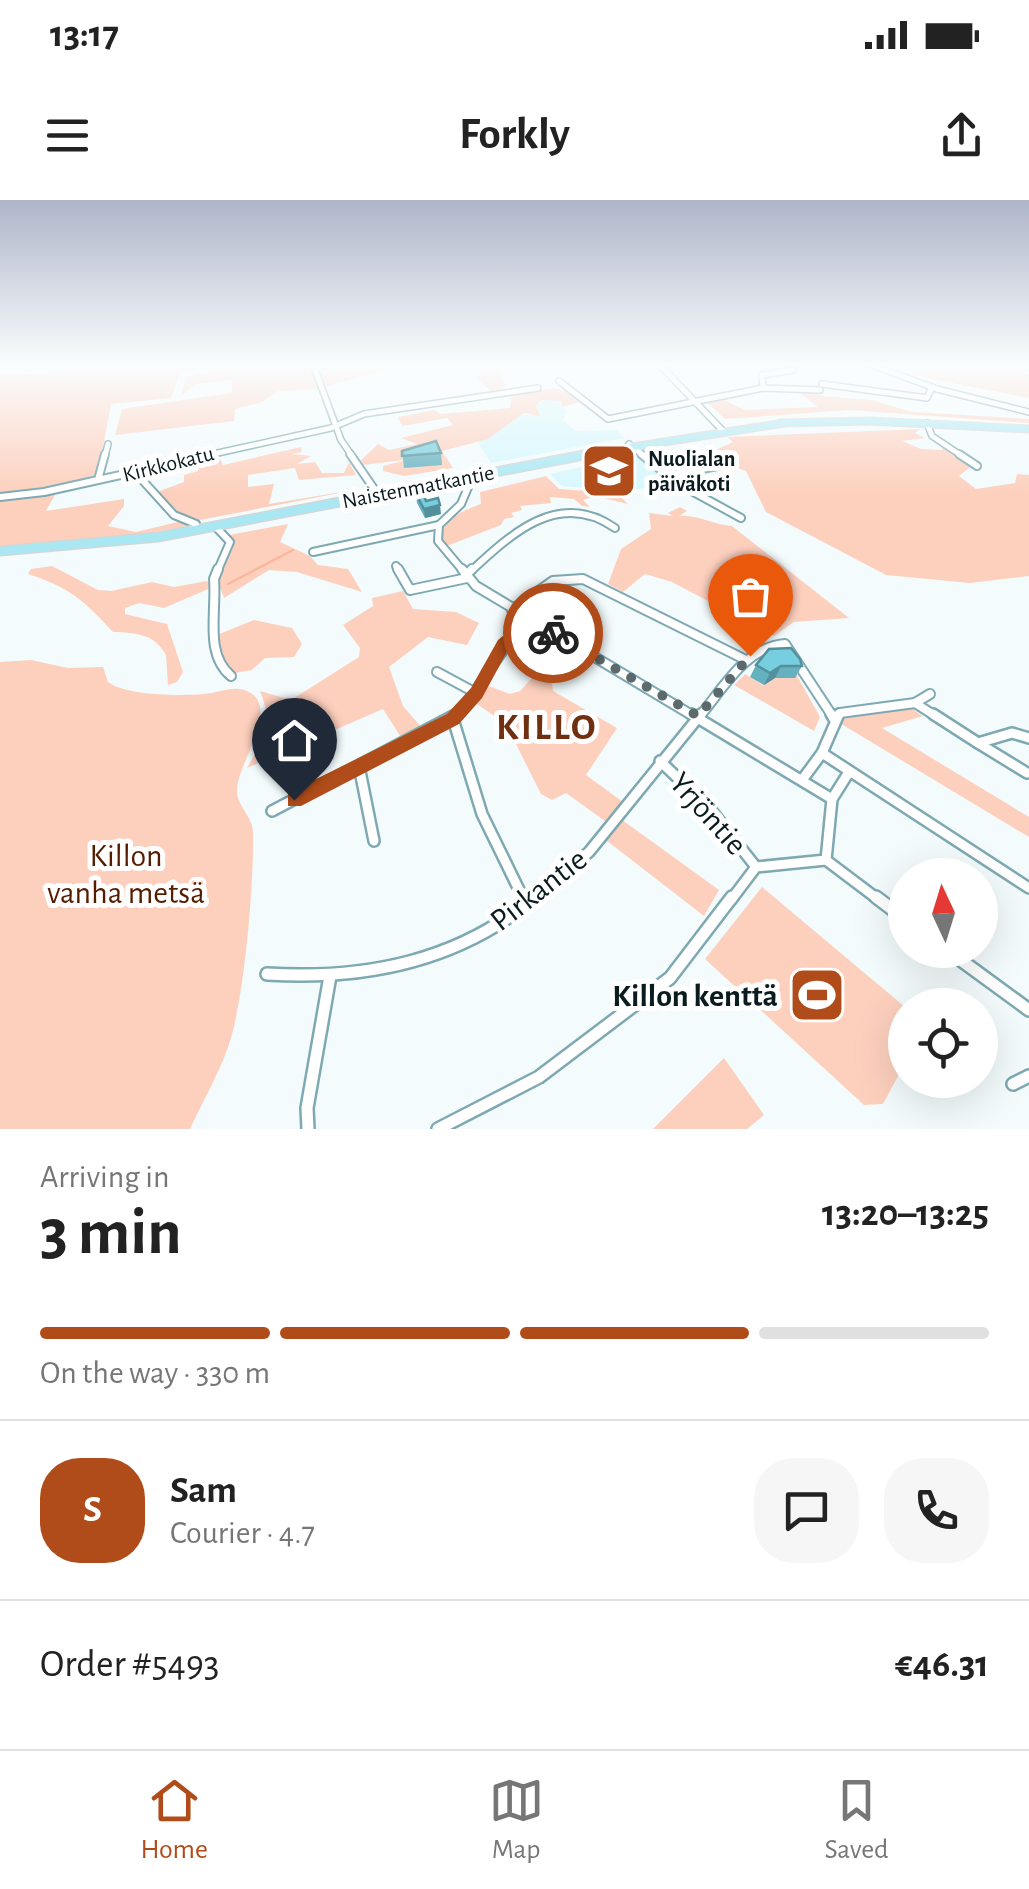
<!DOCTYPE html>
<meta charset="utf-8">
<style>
body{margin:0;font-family:"Alegreya Sans",sans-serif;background:#f6f6f6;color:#222;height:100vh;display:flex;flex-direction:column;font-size:38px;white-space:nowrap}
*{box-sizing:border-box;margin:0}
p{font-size:32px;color:#767676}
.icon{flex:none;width:55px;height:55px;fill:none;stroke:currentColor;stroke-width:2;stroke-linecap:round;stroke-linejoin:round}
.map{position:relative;height:929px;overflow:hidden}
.drawer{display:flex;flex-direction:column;background:#fff;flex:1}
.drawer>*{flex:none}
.needle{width:65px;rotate:356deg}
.controls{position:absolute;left:888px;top:658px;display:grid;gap:20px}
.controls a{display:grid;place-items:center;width:110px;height:110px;border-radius:50%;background:#fff;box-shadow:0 10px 40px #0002;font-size:50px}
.pin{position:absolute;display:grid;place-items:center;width:85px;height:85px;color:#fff;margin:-102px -42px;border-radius:50% 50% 50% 0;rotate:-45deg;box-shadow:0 0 10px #0007}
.pin .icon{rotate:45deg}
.courier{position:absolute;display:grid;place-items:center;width:100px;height:100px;margin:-50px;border:8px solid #b04c19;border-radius:50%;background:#fff;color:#222;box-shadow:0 2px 12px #0007}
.overview em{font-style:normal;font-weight:700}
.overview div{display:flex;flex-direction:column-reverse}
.overview{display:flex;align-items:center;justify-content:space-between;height:170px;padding:0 40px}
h1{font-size:65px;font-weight:700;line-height:75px}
.bar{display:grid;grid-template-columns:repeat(4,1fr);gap:15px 10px;align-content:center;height:120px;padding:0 40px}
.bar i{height:12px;border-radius:8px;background:#e0e0e0}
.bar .selected{background:#b04c19}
.bar p{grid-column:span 4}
.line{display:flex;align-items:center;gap:25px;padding:0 40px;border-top:2px solid #e0e0e0}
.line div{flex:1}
.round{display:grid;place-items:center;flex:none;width:105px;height:105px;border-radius:40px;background:#f6f6f6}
.status{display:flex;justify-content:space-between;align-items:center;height:70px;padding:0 50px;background:#fff;direction:ltr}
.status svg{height:28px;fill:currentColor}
header{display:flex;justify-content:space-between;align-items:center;height:130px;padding:0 40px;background:#fff;font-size:45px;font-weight:700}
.tabs{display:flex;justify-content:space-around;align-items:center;height:140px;border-top:2px solid #e0e0e0;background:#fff;font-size:28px;color:#767676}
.tabs a{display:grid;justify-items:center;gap:5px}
.tabs .selected{color:#b04c19}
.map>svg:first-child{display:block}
</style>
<div class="status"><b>13:17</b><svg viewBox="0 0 49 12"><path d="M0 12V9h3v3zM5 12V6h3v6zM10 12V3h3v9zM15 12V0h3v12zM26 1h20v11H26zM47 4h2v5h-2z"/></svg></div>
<header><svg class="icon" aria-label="menu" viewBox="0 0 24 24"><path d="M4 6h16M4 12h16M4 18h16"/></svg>Forkly<svg class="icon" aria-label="share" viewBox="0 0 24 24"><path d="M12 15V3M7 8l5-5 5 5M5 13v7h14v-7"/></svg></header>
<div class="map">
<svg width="1029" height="929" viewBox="0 0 1029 929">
<rect width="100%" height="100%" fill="#f3fbfd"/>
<g fill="#d6f7fd">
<polygon points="548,199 563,203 560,207 567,210 563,220 576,231 617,230 624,238 491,263 478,243 518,215 540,215 536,206"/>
<polygon points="635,255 669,284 626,291 562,286 550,274"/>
</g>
<g fill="#fdd0be">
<polygon points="94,164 210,167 180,173 171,198 111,204 97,279 0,296 0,173 33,174"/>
<polygon points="235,164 497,164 506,186 491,192 477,177 482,172 476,168 402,166 326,186 318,170 312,171 319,189 278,191 262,202 235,209 234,221 115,235 122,209 232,193 232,180 195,184 181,196 186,177"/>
<polygon points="933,164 1010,164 1029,175 1029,198 902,173 925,172 922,167 934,168"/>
<polygon points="554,188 566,191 580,202 562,207 561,201 542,200 536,206 540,216 524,213 488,239 442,251 453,268 404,276 383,271 383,266 411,259 363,265 361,260 378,244 389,250 417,244 401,238 453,225 447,218 402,226 398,217 434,210 440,214 510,208 512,195"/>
<polygon points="794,188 824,196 871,200 912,212 1029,219 1029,223 850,210 725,219 705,201 718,197 745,210 818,207"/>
<polygon points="920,229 915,233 925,238 902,241 921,249 942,250 943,245 974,264 959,276 976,289 1015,283 1017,274 1029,275 1029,376 970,383 886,375 766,312 746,271 723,263 716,250 733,242 727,237"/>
<polygon points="301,247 302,252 292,254 311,256 297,264 315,262 322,273 344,273 349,262 356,275 299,280 295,268 248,275 248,287 274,284 269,304 360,289 195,321 173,313 157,292 184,282 184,275 198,271 202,256 218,254 223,265"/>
<path d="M546,276l13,13 58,4 11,11 -33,-8 -12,4 7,7 -8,-1 -8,-7 -24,-2 1,6 -31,3 2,4 -11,3 3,4 -10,2 -3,6 -57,22c-10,-27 19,-36 37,-43l-1,-12z"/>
<polygon points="57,291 46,311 124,299 124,306 108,326 136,332 182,321 193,325 133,336 0,346 0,298"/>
<path d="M680,307l7,4 -8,5c18,-2 34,9 53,10l117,92 -55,4 -20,14 -102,-54 -27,-8 -22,18 -15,-8 13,-35 30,-20 -2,-16 24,3 -5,-3z"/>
<polygon points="288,324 280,342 310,356 318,365 348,369 362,392 297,372 269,370 224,398 218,382 233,347 229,335"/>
<path d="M52,366l46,24 13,1 41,-9 22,5 33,-6 6,6 -49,21 -25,-5 -14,5v6l42,10 16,48 -6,10 -9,3 -2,-30c-12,-22 -31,-22 -53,-23 -28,-31 -44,-45 -85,-58l3,-5z"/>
<path d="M403,391l10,18 43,3 23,11 -12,22 -39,-8 -39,30 14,39 20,23 -21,10 -19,-30 -136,59c18,-33 27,-41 13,-77l31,9 68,-43 1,-9 -17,-23 30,-19 -1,-8z"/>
<polygon points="254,420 292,428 302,444 294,457 265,458 252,470 229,474 218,461 217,435"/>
<polygon points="564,444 580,456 552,484 553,491 617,528 586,575 623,602 605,621 566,593 552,600 541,594 506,524 474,502 486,485 510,494 520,491"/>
<path d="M31,460l37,8 35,-1 5,15c19,14 72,14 96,12 14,-1 32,-10 45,-2 32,17 -13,73 -12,99 0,15 16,26 16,41 1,52 -8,157 -22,206 -9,31 -28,62 -41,91h-190v-467z"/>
<polygon points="791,465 820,517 814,531 734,485 745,474 763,485 775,478 794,478"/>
<polygon points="909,507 923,516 882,528 1029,617 1029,637 838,522 847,514"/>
<polygon points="618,617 719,690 704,716 602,637"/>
<polygon points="762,687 905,807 905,863 883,904 864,905 705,759"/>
<polygon points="724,858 764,915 747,929 653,929"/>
</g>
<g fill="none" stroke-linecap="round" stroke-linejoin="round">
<polyline stroke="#fab79b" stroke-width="2.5" points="228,384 293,350"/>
<g stroke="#7ea9b2" stroke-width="8">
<g id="minor-far4">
<polyline points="313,164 341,240 352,256"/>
<polyline points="659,164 724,232"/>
<polyline points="869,164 937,189 1029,212"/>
<polyline points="559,181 608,219 763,188 820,190"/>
<polyline points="822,184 927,198 932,187"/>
<polyline points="763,188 762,175 793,170"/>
<polyline points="927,223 932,236 962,256"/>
<polyline points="629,244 644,256"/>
<polyline points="105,256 108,244"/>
<polyline points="204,256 331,228 364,214 538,188"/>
</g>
</g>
<g stroke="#7ea9b2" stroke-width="10">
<g id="minor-far3">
<polyline points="350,254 379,296"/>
<polyline points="641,254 677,283 741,318"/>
<polyline points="959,254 977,266"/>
<polyline points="135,272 174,315 196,324 196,330"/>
<polyline points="668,276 717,266"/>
<polyline points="98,280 105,254"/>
<polyline points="659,288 677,283"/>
<polyline points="0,297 44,292 215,254"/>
<polyline points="215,326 230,342 217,372"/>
<polyline points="313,352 439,325"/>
<polyline points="396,366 399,372"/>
<polyline points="464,372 438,341 439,325 461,304 469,285 464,277"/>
<path d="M470,372c42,-39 89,-83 145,-44"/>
</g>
</g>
<g stroke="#7ea9b2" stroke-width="12">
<g id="minor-far2">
<path d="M218,369l-4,10c3,32 -10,75 17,97"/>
<polyline points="398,369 410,390 467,378"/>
<polyline points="462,369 476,386 695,517"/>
<polyline points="465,376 472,369"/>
<polyline points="512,410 553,381 583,379 746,460"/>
<polyline points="437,472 476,493"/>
<polyline points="915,503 937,517"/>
<path d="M455,517c28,-31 44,-68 74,-98"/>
<path d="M699,517c24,-28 46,-70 86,-73l48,73"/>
<polyline points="838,517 840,513 915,503 930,494"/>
</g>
</g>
<g stroke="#7ea9b2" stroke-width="14">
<g id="minor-far1">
<polyline points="691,514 832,599"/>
<polyline points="831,514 834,519"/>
<polyline points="933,514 978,543 1012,533 1029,538"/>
<polyline points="453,519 482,614 524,700"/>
<polyline points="978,543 1027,573"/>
<polyline points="822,553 1029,688"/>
<polyline points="660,561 711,610 756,667"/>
<polyline points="359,566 374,641"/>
<polyline points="849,572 832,599 826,660 879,700"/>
<polyline points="802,580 822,553 839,514"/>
<polyline points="272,611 457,514"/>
<polyline points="532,700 589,652 701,514"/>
<polyline points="731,700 756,667 826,660"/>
</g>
</g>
<g stroke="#7ea9b2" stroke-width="16">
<g id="minor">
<polyline points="522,697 526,705"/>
<polyline points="876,697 905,719"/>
<polyline points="947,750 1029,810"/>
<path d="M267,774c98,6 191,-12 268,-77"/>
<polyline points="1013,884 1029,876"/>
<polyline points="308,929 307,908 330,776"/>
<polyline points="438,929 539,877 670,778 732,697"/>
</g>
</g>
<g stroke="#d3d6d7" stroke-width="9">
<g id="major-far1">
<polyline points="780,223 870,221 1029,229"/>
<polyline points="576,256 784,223"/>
</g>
</g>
<g stroke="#d3d6d7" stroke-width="11">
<polyline id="major" points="0,351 158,337 589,254"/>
</g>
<use href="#minor-far4" stroke="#fff" stroke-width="5"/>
<use href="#minor-far3" stroke="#fff" stroke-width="6"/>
<use href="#minor-far2" stroke="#fff" stroke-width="8"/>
<use href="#minor-far1" stroke="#fff" stroke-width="9"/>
<use href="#minor" stroke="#fff" stroke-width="11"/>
<use href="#major-far1" stroke="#a9e8f3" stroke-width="6"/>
<use href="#major" stroke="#a9e8f3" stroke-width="8"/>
</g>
<g fill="#66b1bf">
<polygon points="402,251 441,253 442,265 404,268"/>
<polygon points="416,294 426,301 441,314 425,318 417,303"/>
<polygon points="756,465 802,466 795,478 775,478 764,485 750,477"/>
</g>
<g fill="#53909b">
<polygon points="440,305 441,314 425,318 424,309"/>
<polygon points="781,466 775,478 764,485 770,473"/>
</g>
<g fill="#77cede" stroke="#53909b" stroke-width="2.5">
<polygon points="436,241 441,253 402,256 402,251"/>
<polygon points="422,292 426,301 438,298 440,305 424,309 416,294"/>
<polygon points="791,448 800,459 802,466 781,466 770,473 756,465 769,449"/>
</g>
<linearGradient id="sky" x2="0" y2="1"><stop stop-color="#afb5c9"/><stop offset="0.56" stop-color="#fafdfe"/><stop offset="1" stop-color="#fafdfe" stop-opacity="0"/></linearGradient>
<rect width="1029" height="294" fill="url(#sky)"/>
<polygon fill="#b04c19" points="529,414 559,429 559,437 548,437 531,427 509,448 482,498 459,524 301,606 288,606 288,593 447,514 471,488 498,440"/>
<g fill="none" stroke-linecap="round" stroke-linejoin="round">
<polyline stroke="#5c6a6d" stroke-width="10" stroke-dasharray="0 18" points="553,433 698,516 750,456"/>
</g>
<defs>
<g id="school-square" transform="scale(2.875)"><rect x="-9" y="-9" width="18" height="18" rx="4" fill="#b04c19" stroke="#fff"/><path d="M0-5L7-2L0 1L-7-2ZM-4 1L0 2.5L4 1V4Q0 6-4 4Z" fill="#fff"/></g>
<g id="stadium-square" transform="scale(2.875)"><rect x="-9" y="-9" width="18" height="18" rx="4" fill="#b04c19" stroke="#fff"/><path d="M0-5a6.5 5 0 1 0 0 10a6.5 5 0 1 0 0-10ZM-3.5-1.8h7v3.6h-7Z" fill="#fff"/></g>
</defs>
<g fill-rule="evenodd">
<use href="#school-square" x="609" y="271"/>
<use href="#stadium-square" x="817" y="795"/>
</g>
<g text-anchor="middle" stroke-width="10" stroke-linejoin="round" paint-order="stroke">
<g font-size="22" font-weight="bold" fill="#0a1c1f" stroke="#fff" text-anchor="start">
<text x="648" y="266">Nuolialan<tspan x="648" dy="25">päiväkoti</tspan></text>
</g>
<g font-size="22" fill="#0a1c1f" stroke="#fff">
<text transform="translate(168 263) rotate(-14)" y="8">Kirkkokatu</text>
<text transform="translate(418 286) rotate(-11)" y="8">Naistenmatkantie</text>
</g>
<g font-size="32" fill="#0a1c1f" stroke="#fff">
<text transform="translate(709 613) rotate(48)" y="11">Yrjöntie</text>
<text transform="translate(538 689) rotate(-38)" y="11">Pirkantie</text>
</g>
<g font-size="32" fill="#551c00" stroke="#fff">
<text x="126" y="666">Killon<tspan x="126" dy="37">vanha metsä</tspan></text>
</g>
<g font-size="32" font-weight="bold" fill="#0a1c1f" stroke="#fff" text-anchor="end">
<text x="778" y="806">Killon kenttä</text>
</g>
<g font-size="38" font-weight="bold" letter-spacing="2.5" fill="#6f2f10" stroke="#fff">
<text x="547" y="539">KILLO</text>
</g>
</g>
</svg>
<div class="controls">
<a><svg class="needle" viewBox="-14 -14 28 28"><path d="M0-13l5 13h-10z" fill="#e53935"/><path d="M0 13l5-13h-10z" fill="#767676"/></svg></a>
<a><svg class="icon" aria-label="locate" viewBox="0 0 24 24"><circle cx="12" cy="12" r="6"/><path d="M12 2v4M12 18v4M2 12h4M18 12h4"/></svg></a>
</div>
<div class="pin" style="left:750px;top:456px;background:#ea580c"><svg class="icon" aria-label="bag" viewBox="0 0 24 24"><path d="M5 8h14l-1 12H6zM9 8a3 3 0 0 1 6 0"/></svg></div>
<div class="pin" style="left:294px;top:600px;background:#1f2937"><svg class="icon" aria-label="home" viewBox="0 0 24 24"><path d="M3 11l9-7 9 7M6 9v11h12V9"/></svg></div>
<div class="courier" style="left:553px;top:433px"><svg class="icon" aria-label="bike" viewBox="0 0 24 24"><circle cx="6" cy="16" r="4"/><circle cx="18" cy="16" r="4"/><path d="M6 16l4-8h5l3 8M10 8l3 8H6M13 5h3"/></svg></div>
</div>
<section class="drawer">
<div class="overview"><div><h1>3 min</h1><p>Arriving in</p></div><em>13:20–13:25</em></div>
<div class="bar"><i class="selected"></i><i class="selected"></i><i class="selected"></i><i></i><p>On the way · 330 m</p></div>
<div class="line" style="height:180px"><b class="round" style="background:#b04c19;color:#fff">S</b><div><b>Sam</b><p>Courier · 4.7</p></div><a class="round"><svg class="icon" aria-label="chat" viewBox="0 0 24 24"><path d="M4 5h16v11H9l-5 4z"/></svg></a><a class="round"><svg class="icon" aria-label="phone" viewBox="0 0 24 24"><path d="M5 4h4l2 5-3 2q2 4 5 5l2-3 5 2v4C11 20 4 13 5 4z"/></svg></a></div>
<div class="line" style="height:130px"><div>Order #5493</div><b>€46.31</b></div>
</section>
<nav class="tabs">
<a class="selected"><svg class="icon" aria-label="home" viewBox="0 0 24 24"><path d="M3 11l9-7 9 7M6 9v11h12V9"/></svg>Home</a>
<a><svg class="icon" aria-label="map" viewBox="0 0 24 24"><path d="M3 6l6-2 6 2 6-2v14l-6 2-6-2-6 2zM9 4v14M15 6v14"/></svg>Map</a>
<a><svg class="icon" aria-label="saved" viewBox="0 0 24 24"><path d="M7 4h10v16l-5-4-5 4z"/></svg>Saved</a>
</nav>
